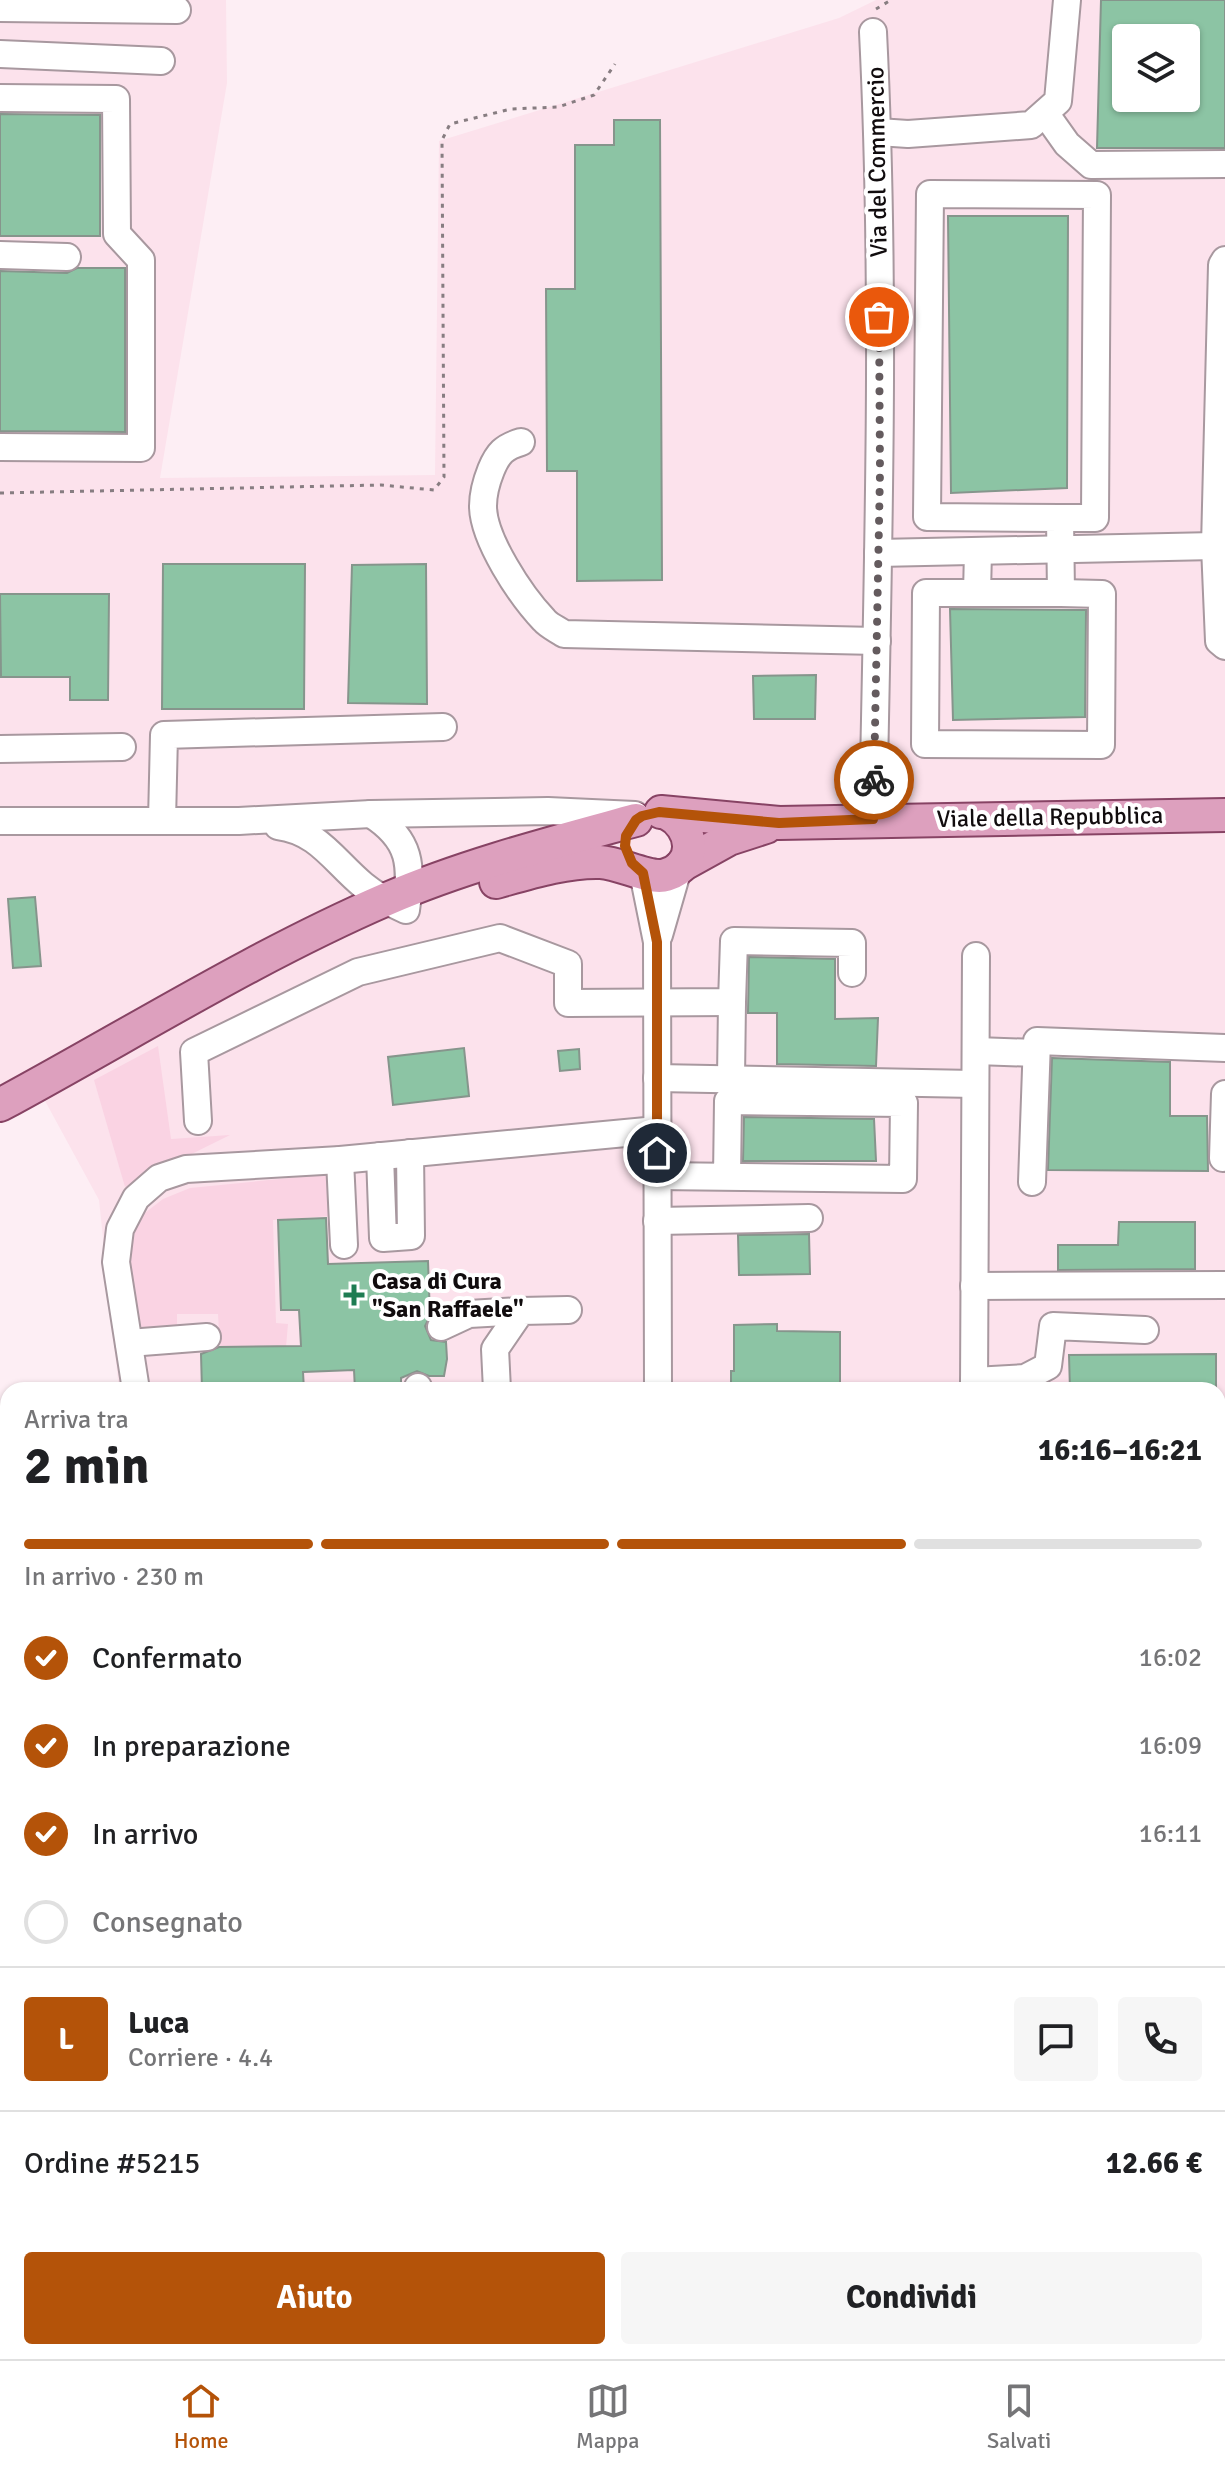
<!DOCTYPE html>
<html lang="it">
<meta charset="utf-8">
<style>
body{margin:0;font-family:Signika,sans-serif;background:#f6f6f6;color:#202124;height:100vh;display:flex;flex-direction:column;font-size:30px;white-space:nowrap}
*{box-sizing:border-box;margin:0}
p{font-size:26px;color:#757577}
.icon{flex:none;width:44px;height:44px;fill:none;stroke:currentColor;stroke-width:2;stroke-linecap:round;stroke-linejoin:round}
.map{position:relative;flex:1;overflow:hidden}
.sheet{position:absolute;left:0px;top:1382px;width:1226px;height:978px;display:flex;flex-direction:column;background:#fff;border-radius:24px 24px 0 0;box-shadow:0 2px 6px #0004}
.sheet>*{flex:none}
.fabs{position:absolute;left:1112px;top:24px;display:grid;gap:16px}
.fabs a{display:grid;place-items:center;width:88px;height:88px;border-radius:8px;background:#fff;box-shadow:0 2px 6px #0004;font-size:40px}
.pin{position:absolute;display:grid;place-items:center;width:68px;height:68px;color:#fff;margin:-34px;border:4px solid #fff;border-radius:50%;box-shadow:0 2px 8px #0007}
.courier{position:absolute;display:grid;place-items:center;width:80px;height:80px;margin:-40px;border:6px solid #b45309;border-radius:50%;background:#fff;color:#222;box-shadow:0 2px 10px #0007}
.summary em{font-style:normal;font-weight:700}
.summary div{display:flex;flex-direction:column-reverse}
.summary{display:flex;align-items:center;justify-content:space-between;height:136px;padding:0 24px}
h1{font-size:52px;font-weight:700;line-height:60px}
.bar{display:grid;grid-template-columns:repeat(4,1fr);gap:12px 8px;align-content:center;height:96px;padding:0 24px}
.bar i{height:10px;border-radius:6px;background:#e0e0e0}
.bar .on{background:#b45309}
.bar p{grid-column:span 4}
.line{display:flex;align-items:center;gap:20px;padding:0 24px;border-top:2px solid #e0e0e0}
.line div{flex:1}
.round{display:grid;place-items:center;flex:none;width:84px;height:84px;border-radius:8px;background:#f6f6f6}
ol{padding:0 24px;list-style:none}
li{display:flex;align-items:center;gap:24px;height:88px}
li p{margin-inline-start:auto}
li .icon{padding:8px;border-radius:50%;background:#b45309;color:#fff;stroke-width:4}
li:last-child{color:#757577}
li i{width:44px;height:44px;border:4px solid #e0e0e0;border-radius:50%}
.primary-button{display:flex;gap:16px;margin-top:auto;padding:16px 24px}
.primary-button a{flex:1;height:92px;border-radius:8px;background:#b45309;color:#fff;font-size:32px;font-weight:700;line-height:92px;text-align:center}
.primary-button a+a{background:#f6f6f6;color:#202124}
.dock{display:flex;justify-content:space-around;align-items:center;height:112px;border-top:2px solid #e0e0e0;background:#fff;font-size:22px;color:#757577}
.dock a{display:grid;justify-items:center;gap:4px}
.dock .on{color:#b45309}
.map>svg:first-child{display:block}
</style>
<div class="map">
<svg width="1225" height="2359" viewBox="0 0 1225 2359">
<rect width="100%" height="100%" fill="#fdeef4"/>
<path fill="#fce2ec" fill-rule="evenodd" d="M0,0h226l1,83 -67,395 275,-3 4,-334 400,-123 37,-18h349v2359h-792l1,-7h784v-962h-1099l-20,-190 -55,-101 -44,23zM1126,38h60v60h-60z"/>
<g fill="#fad3e3">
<polygon points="158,1046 171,1139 230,1135 125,1187 94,1080"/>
<polygon points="330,1174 331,1216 273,1220 276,1323 288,1324 286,1347 220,1349 218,1314 177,1314 177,1334 137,1336 126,1244 137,1219 163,1199 190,1188"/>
</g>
<g fill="#8cc4a4" stroke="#86958c" stroke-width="2" fill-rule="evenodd">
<path d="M1101,0h124v148h-128zM1126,38h60v60h-60z"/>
<polygon points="0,114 100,115 100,236 0,236"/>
<polygon points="614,120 660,120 662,580 577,581 577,471 547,471 546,289 575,289 575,145 614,145"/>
<polygon points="948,216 1068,216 1067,488 951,493"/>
<polygon points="77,268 125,268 125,432 0,431 0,271 67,273"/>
<polygon points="163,564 305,564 304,709 162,709"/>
<polygon points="426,564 427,704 348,703 352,565"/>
<polygon points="0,594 109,594 108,700 70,700 70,677 1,677"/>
<polygon points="950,609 1086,610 1085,717 953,720"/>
<polygon points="816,675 815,719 754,719 753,676"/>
<polygon points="35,897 41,966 13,968 8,899"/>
<polygon points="749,957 835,959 835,1019 878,1018 876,1066 777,1064 777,1013 748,1013"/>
<polygon points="464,1048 469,1096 393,1105 388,1057"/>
<polygon points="579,1049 580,1069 560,1071 558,1051"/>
<polygon points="1052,1058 1170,1062 1170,1116 1207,1116 1208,1171 1048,1170"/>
<polygon points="744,1117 874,1119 876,1161 743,1161"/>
<polygon points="326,1218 328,1264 428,1261 430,1316 425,1326 431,1340 446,1342 447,1359 444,1376 429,1376 417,1371 401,1378 401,1390 355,1390 354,1370 303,1372 304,1390 202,1390 201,1354 219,1347 301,1346 299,1310 281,1310 278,1220"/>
<polygon points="1119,1222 1195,1222 1195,1269 1058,1270 1058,1245 1118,1245"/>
<polygon points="809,1234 810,1274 739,1275 738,1235"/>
<polygon points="777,1324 777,1331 840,1332 840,1390 731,1390 731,1371 734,1371 734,1325"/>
<polygon points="1216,1354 1216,1390 1070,1390 1069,1355"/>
</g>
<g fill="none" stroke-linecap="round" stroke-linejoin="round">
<g stroke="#a8989f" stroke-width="30">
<g id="minor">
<polyline points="0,8 177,10"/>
<polyline points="0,54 161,61"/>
<polyline points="0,98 116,99 117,234 141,260 141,448 0,447"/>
<polyline points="1045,113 1067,144 1091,165 1225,164"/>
<polyline points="878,132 908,134 1031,125 1058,101 1067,0"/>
<polyline points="0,255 67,257"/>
<polyline points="1225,260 1222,265 1215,546 1219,641 1225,646"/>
<path d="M521,442c-17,5 -23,11 -30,28 -4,10 -8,24 -8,36 0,33 38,90 61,114 5,6 13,9 20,14l313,7"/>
<polyline points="978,551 977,593 926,593 925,744 1101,745 1102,594 1061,593"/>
<polyline points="878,553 1215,546"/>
<polyline points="977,593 1061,593 1060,518 927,517 930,194 1097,195 1095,518 1060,518"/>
<polyline points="0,749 122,747"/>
<path d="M873,819c5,-262 13,-525 0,-787"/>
<polyline points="0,821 239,821 371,814 548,811 635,815"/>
<polyline points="162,821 164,735 443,727"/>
<path d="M278,826c40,5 56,35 85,59 13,11 27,18 43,25 6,-44 6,-70 -35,-96"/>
<polyline points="643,873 657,942 658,1390"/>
<polyline points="659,935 678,869"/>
<polyline points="976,1051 1036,1053"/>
<polyline points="657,1078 975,1084"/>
<polyline points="731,1079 732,1002"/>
<polyline points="198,1121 194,1052 358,972 500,938 568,964 568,1003 732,1002 734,941 852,943 852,973"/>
<polyline points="380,1156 383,1238 411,1236 410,1153"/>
<polyline points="1223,1158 1225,1094"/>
<polyline points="340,1160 344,1245"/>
<polyline points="657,1176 903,1179 904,1103 728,1101 727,1177"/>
<polyline points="1032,1182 1037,1041 1225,1048"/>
<polyline points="657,1221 809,1218"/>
<polyline points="974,1286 1225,1285"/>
<polyline points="441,1327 469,1314 521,1311"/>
<polyline points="129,1343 207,1337"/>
<polyline points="974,1381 1025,1378 1048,1366 1053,1326 1145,1330"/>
<polyline points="418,1387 418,1390"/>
<polyline points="136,1390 116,1262 120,1229 136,1198 159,1178 186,1169 340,1160 657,1130"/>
<polyline points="497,1390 495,1349 521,1311 568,1310"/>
<polyline points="974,1390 976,956"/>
<polyline points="1218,1500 1225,1500"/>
<polyline points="1218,1545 1225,1545"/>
<polyline points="1218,1778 1225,1778"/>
<polyline points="1218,1842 1225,1842"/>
<polyline points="0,1968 8,1968"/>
<polyline points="1218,1993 1225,1993"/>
<polyline points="0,2010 8,2009"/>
<polyline points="1218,2286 1225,2286"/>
<polyline points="465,2359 490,2359"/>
<polyline points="537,2359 537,2352"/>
<polyline points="973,2359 973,2352"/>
</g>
</g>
<g stroke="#874364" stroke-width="36">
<g id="major">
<polyline points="661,812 779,823 1225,815"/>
<polyline points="682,865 729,839 766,827"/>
<path d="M496,882c32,-9 70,-21 104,-20 21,1 50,18 66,13 33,-10 28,-48 1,-62"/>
<path d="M0,1105c128,-69 253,-148 387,-206 79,-34 165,-56 249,-79"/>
<polyline points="0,2054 8,2060"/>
<polyline points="304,2352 312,2359"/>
</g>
</g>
<g stroke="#877d81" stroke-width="3" stroke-dasharray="4 6" stroke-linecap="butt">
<polyline points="876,9 891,0"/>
<polyline points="0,493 381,485 434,490 444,477 442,140 450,124 511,109 558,107 594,95 615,64"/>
</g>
<use href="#minor" stroke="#fff" stroke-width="26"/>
<use href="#major" stroke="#dda0be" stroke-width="32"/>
</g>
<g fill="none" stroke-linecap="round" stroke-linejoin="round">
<polyline stroke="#645b5e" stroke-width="8" stroke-dasharray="0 14.4" points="874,780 880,472 879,317"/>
<polyline stroke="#b45309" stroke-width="10" points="657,1153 657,942 643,873 632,863 625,846 626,836 636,820 642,816 659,812 779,823 873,819 874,780"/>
</g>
<path fill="#1e7c52" stroke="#fff" stroke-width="3" d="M350 1283h8v8h8v8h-8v8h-8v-8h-8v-8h8z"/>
<g text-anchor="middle" stroke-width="8" stroke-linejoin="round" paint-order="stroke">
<g font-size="24" fill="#110c0e" stroke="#fff">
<text transform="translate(877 162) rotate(-91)" y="8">Via del Commercio</text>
<text transform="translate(1050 817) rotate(-1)" y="8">Viale della Repubblica</text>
</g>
<g font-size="24" font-weight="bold" fill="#110c0e" stroke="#fff" text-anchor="start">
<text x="372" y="1289">Casa di Cura<tspan x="372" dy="28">"San Raffaele"</tspan></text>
</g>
</g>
</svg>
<div class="fabs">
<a><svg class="icon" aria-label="layers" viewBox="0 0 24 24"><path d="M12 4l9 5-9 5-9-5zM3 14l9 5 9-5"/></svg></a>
</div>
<div class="pin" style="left:879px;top:317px;background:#ea580c"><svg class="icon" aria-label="bag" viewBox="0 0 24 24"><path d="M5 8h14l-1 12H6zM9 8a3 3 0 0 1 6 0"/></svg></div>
<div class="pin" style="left:657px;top:1153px;background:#1f2937"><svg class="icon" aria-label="home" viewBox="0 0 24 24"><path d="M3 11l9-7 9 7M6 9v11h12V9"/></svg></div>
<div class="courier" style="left:874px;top:780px"><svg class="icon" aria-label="bike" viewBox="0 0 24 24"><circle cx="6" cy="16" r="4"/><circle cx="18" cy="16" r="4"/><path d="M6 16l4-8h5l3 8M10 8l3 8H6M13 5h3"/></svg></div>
<section class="sheet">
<div class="summary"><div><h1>2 min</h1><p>Arriva tra</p></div><em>16:16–16:21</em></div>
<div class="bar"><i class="on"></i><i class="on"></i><i class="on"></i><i></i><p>In arrivo · 230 m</p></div>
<ol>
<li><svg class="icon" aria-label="check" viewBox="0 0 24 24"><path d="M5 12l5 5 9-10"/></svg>Confermato<p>16:02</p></li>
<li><svg class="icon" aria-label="check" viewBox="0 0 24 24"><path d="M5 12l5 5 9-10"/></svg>In preparazione<p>16:09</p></li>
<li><svg class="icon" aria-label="check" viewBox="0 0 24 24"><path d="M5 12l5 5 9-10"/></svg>In arrivo<p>16:11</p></li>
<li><i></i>Consegnato</li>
</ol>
<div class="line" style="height:144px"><b class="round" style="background:#b45309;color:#fff">L</b><div><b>Luca</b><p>Corriere · 4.4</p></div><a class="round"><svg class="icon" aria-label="chat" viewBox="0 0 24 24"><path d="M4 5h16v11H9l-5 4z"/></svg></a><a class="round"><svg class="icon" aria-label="phone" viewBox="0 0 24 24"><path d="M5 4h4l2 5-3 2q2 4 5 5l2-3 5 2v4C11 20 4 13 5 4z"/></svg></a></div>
<div class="line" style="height:104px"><div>Ordine #5215</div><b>12.66 €</b></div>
<div class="primary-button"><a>Aiuto</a><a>Condividi</a></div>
</section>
</div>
<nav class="dock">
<a class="on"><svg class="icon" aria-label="home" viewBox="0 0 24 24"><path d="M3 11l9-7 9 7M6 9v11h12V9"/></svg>Home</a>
<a><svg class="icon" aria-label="map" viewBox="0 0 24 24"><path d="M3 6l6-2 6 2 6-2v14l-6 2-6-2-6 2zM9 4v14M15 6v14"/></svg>Mappa</a>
<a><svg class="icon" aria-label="saved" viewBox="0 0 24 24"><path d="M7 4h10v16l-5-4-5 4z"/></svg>Salvati</a>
</nav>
